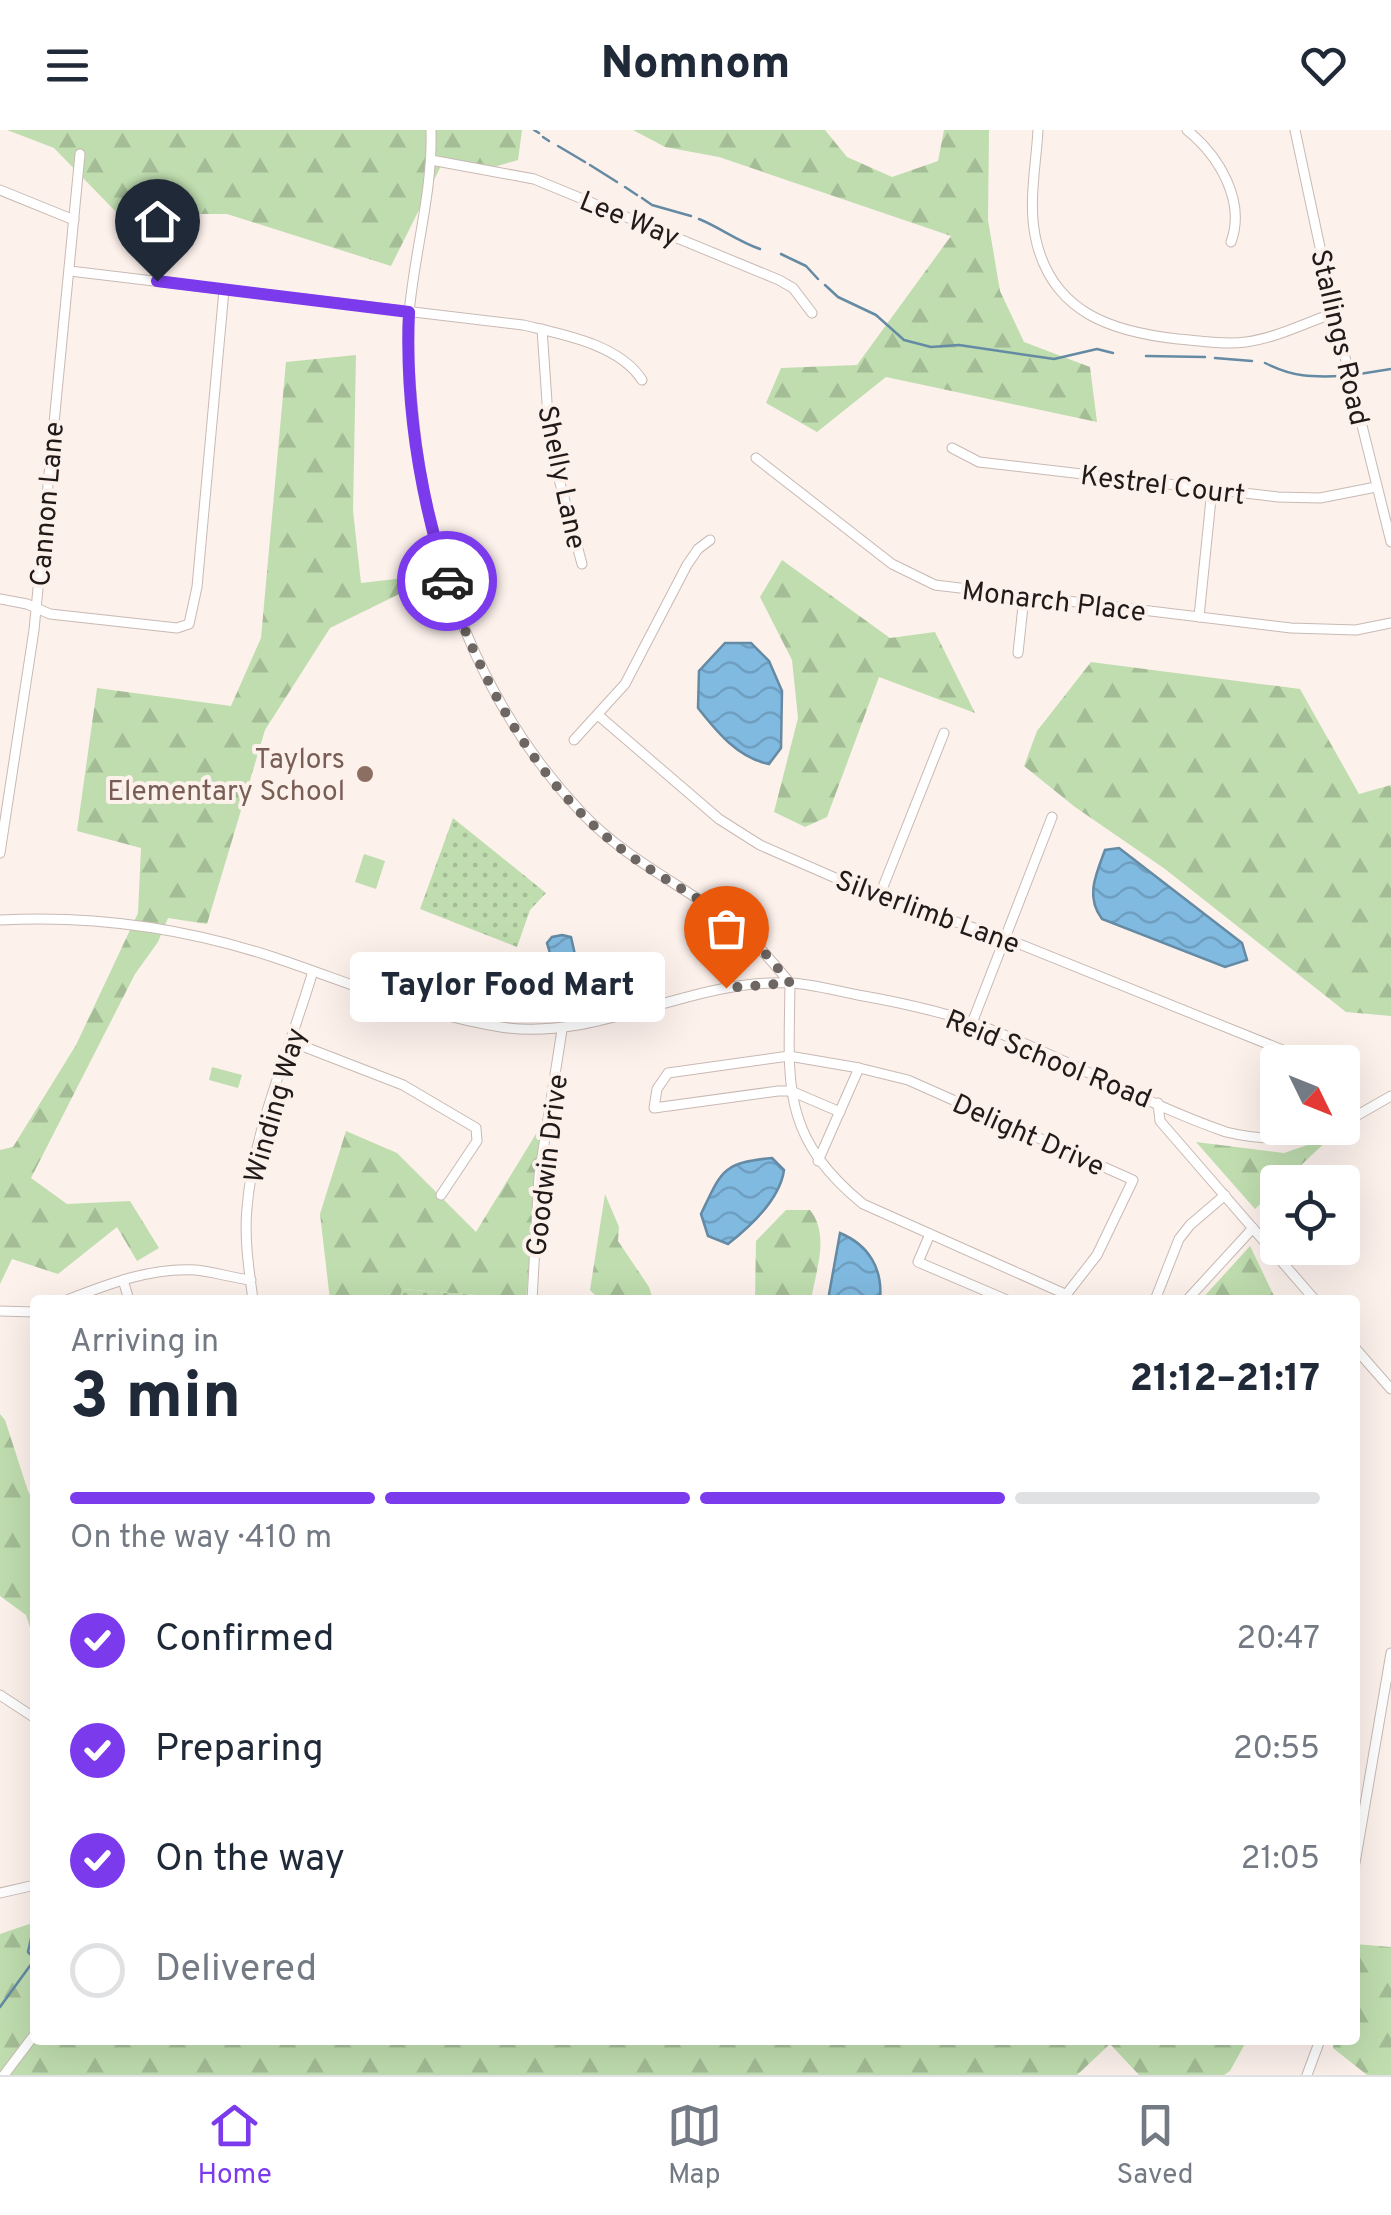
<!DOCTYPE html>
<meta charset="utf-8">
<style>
body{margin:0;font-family:Overpass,sans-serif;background:#f2f2f3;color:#1f2937;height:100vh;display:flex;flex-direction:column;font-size:38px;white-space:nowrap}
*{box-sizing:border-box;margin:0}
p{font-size:32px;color:#747a83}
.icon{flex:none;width:55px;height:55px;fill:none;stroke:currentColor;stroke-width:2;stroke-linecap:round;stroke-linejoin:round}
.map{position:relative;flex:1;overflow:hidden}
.sheet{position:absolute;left:30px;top:1165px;width:1330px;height:750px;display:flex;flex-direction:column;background:#fff;border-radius:10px;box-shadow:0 10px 40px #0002}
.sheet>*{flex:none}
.needle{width:65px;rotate:133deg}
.controls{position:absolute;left:1260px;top:915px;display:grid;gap:20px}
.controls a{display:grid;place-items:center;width:100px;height:100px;border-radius:10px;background:#fff;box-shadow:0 10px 40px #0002;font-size:50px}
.pin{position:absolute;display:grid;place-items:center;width:85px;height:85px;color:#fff;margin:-102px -42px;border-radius:50% 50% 50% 0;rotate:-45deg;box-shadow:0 0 10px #0007}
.pin .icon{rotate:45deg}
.courier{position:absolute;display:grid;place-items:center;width:100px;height:100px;margin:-50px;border:8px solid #7c3aed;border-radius:50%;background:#fff;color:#222;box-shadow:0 2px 12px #0007}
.bubble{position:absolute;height:70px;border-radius:10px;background:#fff;box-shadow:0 10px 40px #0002;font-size:32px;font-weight:800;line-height:70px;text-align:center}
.overview em{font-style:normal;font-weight:800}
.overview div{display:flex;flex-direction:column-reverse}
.overview{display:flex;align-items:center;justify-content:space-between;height:170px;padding:0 40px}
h1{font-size:65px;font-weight:800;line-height:75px}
.bar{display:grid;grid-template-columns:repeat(4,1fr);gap:15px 10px;align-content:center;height:120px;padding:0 40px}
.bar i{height:12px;border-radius:8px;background:#e0e1e3}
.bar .active{background:#7c3aed}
.bar p{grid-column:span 4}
ol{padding:0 40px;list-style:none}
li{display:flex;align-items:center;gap:30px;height:110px}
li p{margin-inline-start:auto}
li .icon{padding:10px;border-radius:50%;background:#7c3aed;color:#fff;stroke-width:4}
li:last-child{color:#747a83}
li i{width:55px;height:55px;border:5px solid #e0e1e3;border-radius:50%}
header{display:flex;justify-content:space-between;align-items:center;height:130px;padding:0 40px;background:#fff;font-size:45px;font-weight:800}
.tab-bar{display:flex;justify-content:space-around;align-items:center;height:140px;border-top:2px solid #e0e1e3;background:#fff;font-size:28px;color:#747a83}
.tab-bar a{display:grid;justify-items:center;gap:5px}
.tab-bar .active{color:#7c3aed}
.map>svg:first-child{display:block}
</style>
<header><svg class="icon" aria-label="menu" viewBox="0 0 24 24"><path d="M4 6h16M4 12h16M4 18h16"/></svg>Nomnom<svg class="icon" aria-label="heart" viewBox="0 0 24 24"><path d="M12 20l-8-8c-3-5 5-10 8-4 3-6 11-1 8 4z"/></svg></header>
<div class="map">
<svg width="1391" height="1945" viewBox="0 0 1391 1945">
<defs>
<pattern id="grass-dots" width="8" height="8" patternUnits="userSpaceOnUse" patternTransform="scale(2.5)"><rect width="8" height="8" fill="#bfddaf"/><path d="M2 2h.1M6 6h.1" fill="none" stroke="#a4bd96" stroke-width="1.8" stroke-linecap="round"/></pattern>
<pattern id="forest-firs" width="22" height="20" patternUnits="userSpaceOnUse" patternTransform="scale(2.5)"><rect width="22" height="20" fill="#bfddaf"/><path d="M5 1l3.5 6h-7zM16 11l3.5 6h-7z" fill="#a4bd96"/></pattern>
<pattern id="water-waves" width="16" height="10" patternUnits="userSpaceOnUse" patternTransform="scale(2.5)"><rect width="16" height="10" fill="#81bae0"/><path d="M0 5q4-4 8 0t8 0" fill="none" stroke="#6f9fc0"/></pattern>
</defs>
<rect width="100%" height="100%" fill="#fdf1ec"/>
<g fill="url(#grass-dots)">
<polygon points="453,688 546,763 530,780 517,817 420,779"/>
<polygon points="401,1159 526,1169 527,1170 399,1170"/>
</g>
<g fill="url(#forest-firs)">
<polygon points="7,0 522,0 518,30 474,43 441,36 391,136 227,84 118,84 54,18"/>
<polygon points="633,0 825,0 847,27 892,47 938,31 944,0 989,0 988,90 1000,161 1024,212 1090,237 1097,292 886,247 817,302 766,273 781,238 857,235 951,106 719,27 665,17"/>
<polygon points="356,225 353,381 361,453 440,444 330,498 265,600 207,794 168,788 158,812 135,844 31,1048 67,1074 130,1071 159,1118 137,1131 117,1097 58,1144 12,1129 0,1154 0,1020 13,1017 76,915 138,783 141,718 77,701 97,558 231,576 261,508 286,232"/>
<polygon points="782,430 890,508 935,502 975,583 879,547 827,687 805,697 774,682 798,588 792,530 760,467"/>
<polygon points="1091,532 1300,559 1359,664 1391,655 1391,886 1346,882 1165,739 1075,677 1024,636 1037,601"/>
<polygon points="542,994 526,1169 402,1159 399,1170 330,1170 320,1084 346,1001 397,1023 476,1102"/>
<polygon points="1331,1007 1283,1052 1278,1052 1277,1058 1255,1079 1196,1012 1284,1023"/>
<polygon points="605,1064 619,1097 618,1111 649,1157 653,1170 600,1170 590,1160"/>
<path d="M786,1080h24c20,25 6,60 1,90h-56l1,-59z"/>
<polygon points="1250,1116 1276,1170 1201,1170"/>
<polygon points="0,1284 5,1290 28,1361 35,1372 35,1513 26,1485 0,1466"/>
<polygon points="35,1792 35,1910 1247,1910 1230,1941 1224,1945 1139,1945 1110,1914 1077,1945 0,1945 0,1804"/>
<polygon points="1355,1814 1391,1817 1391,1945 1367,1945 1333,1918 1334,1910 1355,1910"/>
</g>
<g fill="#bfddaf">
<polygon points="364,724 385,731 376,759 355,752"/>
<polygon points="212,937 242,945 238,958 209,950"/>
</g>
<g fill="url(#water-waves)" stroke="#648aa4" stroke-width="2.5">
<path d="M725,513h26l18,18 13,30 -1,57 -12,16c-31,-6 -52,-32 -71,-56l1,-37z"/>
<path d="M1119,718l123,95 5,17 -22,7 -123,-48c-17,-22 -6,-45 3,-69z"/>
<polygon points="562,805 571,807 584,864 568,865 561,861 547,813 552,807"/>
<path d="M772,1028l12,12c-4,29 -33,56 -56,74l-20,-8 -7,-22c21,-44 21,-51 71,-56z"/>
<path d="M840,1103c29,12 43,36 40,67h-52z"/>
</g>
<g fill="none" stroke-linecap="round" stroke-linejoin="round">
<g stroke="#648aa4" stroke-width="2.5">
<polyline points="534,0 539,3"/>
<polyline points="543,7 549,11"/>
<polyline points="558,16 585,32"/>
<polyline points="590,35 617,52"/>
<polyline points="625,57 637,65"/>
<polyline points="642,68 652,75 691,86"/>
<path d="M699,89c22,9 38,22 61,30"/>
<polyline points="781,124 806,136 818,149"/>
<polyline points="825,155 838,167 876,185 904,210 931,217 959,215 1054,229 1097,219 1113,223"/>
<polyline points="1146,226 1205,227"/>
<polyline points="1215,228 1252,231"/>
<path d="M1265,233c30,15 47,14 80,13"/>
<polyline points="1353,245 1391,239"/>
<polyline points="0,1877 32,1833 34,1828 28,1822 35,1790"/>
</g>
<g stroke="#c8b9b3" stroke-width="11">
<g id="minor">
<path d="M431,0c2,65 -19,130 -23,195 -1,32 3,66 6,98 15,143 67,283 167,389 46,49 106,75 158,116 19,16 35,36 51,55 -1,100 -11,152 73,221l202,90"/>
<path d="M1038,0c-2,37 -11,77 -1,114 18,70 77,88 141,95 23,2 46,6 68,3 30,-4 59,-19 88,-29"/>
<path d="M1187,0c32,26 59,71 44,112"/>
<polyline points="1295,0 1334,183 1391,412"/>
<polyline points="431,30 534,49 779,150 793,158 812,183"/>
<polyline points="0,60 74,90"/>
<path d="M70,141l453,54c38,9 96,19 119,55"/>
<polyline points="542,199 550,316 582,434"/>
<polyline points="952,318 979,332 1278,367 1320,368 1376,357"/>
<polyline points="756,328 892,434 935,455 1291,498 1356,500 1391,493"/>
<polyline points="0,469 27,474 50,484 177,498 189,494 197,457 224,160"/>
<polyline points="1199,487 1212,359"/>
<polyline points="1018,523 1024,467"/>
<polyline points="598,585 719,689 760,715 879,767 1002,807 1290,923"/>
<polyline points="574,610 625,554 687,435 698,419 710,410"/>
<polyline points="0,723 34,500 80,24"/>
<polyline points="879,767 944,603"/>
<path d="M0,790c95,-5 186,8 276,38 74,25 148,57 225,69 98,15 189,-49 290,-44 22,1 45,8 67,12 40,7 79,15 118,29 85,31 164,78 250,108 37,9 73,9 109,-4"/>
<polyline points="972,893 1052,687"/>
<polyline points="292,912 403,955 476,998 477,1011 441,1065"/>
<polyline points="1158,973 1160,991 1315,1170"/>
<polyline points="840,982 791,961 778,961 654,978 657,959 668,943 789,926 859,938 908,950 1133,1050 1097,1125 1062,1170"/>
<polyline points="1342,994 1391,966"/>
<polyline points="818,1031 859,938"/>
<polyline points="930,1104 918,1132 1007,1170"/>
<polyline points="123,1150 129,1170"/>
<path d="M67,1170c41,-16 85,-33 129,-30 19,2 36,8 55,10"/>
<path d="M253,1170c-4,-30 -9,-62 -6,-92 6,-77 44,-162 66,-237"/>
<polyline points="532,1170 539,1046 562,900"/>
<polyline points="1155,1170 1179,1109 1190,1095 1225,1065"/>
<polyline points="1187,1170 1253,1098"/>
<polyline points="0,1181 35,1182"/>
<polyline points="1355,1218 1391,1259"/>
<polyline points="0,1565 35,1588"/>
<polyline points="1355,1733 1391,1523"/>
<polyline points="0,1763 35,1755"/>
<polyline points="4,1945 35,1904"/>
<polyline points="1307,1945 1320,1910"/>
</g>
</g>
<use href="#minor" stroke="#fff" stroke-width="9"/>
</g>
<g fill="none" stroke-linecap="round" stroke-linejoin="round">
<path stroke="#6d6663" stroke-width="10" stroke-dasharray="0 18" d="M447,451c33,101 91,205 177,270 38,29 84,50 120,81 17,15 32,34 46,51l-64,5"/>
<path stroke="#7c3aed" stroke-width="12" d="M157,151l252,31c-4,90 11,183 38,269"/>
</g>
<circle fill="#8d6e63" stroke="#fdf1ec" stroke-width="4" cx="365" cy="644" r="10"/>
<g text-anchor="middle" stroke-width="8" stroke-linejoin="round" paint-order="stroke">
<g font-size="28" fill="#201b19" stroke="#fdf1ec">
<text transform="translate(630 88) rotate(22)" y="10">Lee Way</text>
<text transform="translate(1341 207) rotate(77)" y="10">Stallings Road</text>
<text transform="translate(563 347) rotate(78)" y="10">Shelly Lane</text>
<text transform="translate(1163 354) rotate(7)" y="10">Kestrel Court</text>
<text transform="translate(46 374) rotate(-85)" y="10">Cannon Lane</text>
<text transform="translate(1054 470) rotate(7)" y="10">Monarch Place</text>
<text transform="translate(928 781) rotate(20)" y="10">Silverlimb Lane</text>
<text transform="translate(1049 928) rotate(22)" y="10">Reid School Road</text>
<text transform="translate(274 975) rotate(-74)" y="10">Winding Way</text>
<text transform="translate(1029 1004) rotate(24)" y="10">Delight Drive</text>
<text transform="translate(546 1035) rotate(-83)" y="10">Goodwin Drive</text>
</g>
<g font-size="28" fill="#785e54" stroke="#fdf1ec" text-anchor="end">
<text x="345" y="638">Taylors<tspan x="345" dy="32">Elementary School</tspan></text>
</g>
</g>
</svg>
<div class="controls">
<a><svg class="needle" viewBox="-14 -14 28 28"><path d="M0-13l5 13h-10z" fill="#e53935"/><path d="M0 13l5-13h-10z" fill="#747a83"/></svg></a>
<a><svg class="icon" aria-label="locate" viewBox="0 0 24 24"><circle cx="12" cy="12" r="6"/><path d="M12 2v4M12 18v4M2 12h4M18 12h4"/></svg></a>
</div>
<div class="pin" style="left:726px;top:858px;background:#ea580c"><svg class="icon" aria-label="bag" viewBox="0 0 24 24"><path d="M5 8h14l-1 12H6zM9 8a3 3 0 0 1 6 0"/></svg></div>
<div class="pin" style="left:157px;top:151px;background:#1f2937"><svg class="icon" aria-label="home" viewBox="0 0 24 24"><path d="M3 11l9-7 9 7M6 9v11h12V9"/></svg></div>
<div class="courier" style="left:447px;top:451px"><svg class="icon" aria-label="car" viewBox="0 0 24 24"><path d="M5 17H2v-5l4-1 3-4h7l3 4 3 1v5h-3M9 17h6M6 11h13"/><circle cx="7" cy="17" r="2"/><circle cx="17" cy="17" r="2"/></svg></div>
<div class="bubble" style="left:350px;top:822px;width:315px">Taylor Food Mart</div>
<section class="sheet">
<div class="overview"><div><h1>3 min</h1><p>Arriving in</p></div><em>21:12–21:17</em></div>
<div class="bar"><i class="active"></i><i class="active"></i><i class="active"></i><i></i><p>On the way · 410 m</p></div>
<ol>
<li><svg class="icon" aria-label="check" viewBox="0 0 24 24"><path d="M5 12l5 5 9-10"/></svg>Confirmed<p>20:47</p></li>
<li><svg class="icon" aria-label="check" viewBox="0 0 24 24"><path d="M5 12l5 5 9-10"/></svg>Preparing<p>20:55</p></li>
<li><svg class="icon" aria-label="check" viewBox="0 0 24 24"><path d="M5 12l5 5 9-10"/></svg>On the way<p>21:05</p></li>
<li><i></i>Delivered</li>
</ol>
</section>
</div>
<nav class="tab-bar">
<a class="active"><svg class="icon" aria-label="home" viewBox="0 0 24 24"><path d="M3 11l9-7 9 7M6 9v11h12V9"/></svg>Home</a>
<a><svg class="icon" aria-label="map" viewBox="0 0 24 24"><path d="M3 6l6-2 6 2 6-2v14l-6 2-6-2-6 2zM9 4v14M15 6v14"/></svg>Map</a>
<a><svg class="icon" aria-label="saved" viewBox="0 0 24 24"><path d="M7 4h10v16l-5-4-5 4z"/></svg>Saved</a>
</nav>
